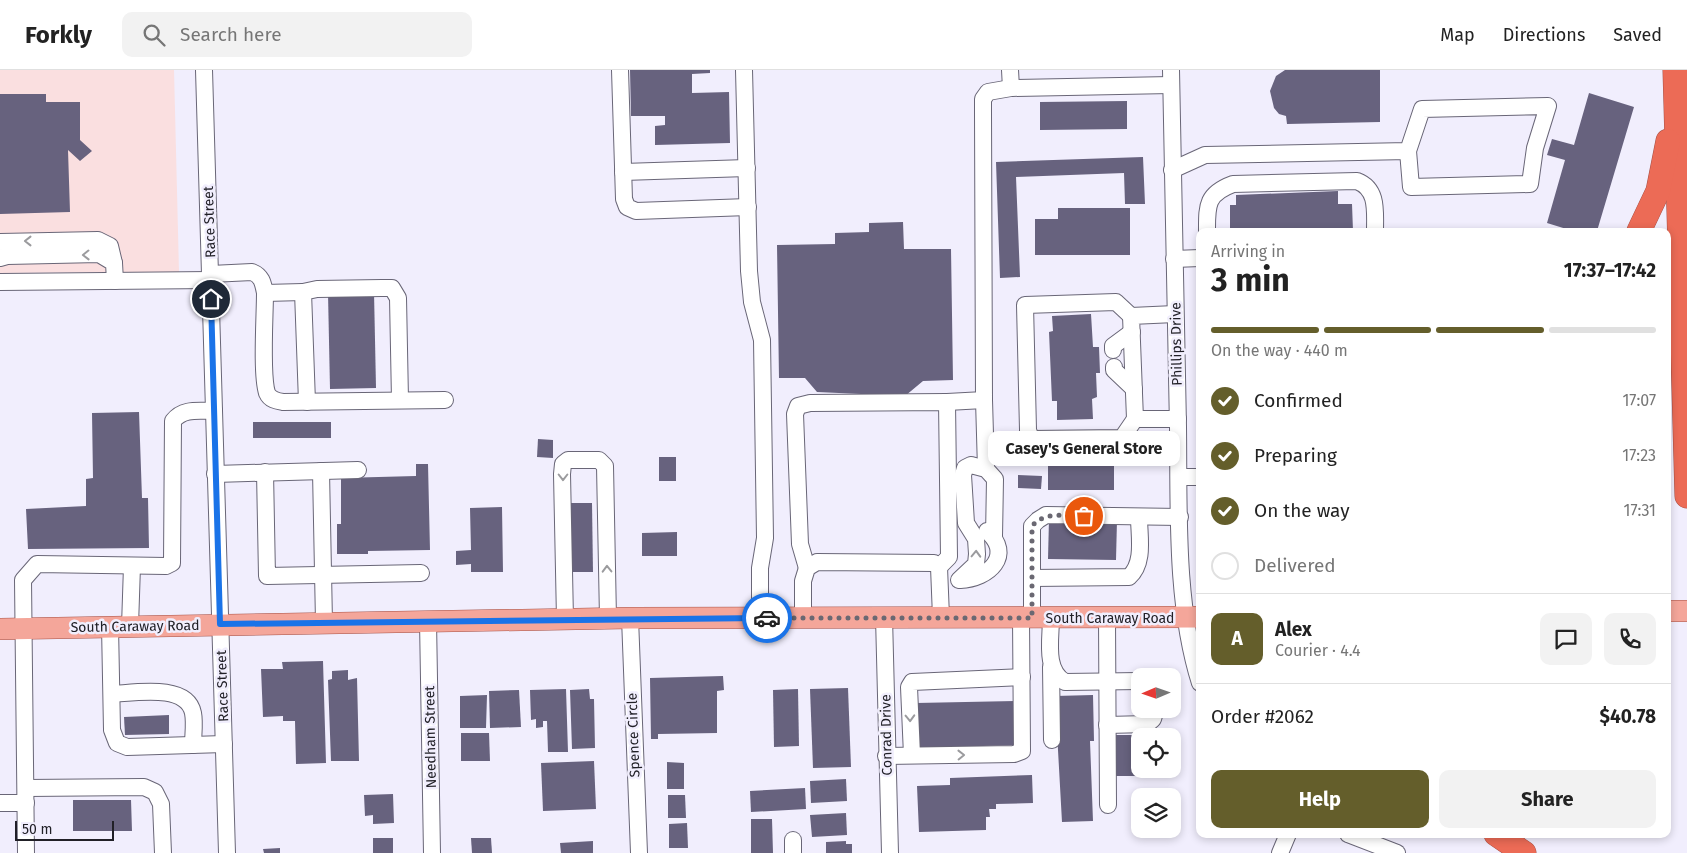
<!DOCTYPE html>
<meta charset="utf-8">
<style>
body{margin:0;font-family:"Fira Sans",sans-serif;background:#f2f2f2;color:#222;height:100vh;display:flex;flex-direction:column;font-size:19px;white-space:nowrap}
*{box-sizing:border-box;margin:0}
p{font-size:16px;color:#767676}
.icon{flex:none;width:28px;height:28px;fill:none;stroke:currentColor;stroke-width:2;stroke-linecap:round;stroke-linejoin:round}
.map{position:relative;flex:1;overflow:hidden}
.sheet{position:absolute;left:1196px;top:158px;width:475px;height:610px;display:flex;flex-direction:column;background:#fff;border-radius:10px;box-shadow:0 2px 8px #0003}
.sheet>*{flex:none}
.needle{width:32px;rotate:268deg}
.buttons{position:absolute;left:1131px;top:598px;display:grid;gap:10px}
.buttons a{display:grid;place-items:center;width:50px;height:50px;border-radius:10px;background:#fff;box-shadow:0 2px 8px #0003;font-size:25px}
.scale{position:absolute;left:15px;bottom:12px;width:99px;box-sizing:border-box;padding-left:5px;border:2px solid #212027;border-top:0;font-size:14px;line-height:18px;white-space:nowrap;color:#212027;-webkit-text-stroke:4px #f1eefd;paint-order:stroke}
.pin{position:absolute;display:grid;place-items:center;width:42px;height:42px;color:#fff;margin:-21px;border:2px solid #fff;border-radius:50%;box-shadow:0 1px 5px #0007}
.courier{position:absolute;display:grid;place-items:center;width:50px;height:50px;margin:-25px;border:4px solid #1a73e8;border-radius:50%;background:#fff;color:#222;box-shadow:0 1px 6px #0007}
.bubble{position:absolute;height:35px;border-radius:10px;background:#fff;box-shadow:0 2px 8px #0003;font-size:16px;font-weight:700;line-height:35px;text-align:center}
.head em{font-style:normal;font-weight:700}
.head div{display:flex;flex-direction:column-reverse}
.head{display:flex;align-items:center;justify-content:space-between;height:85px;padding:0 15px}
h1{font-size:32px;font-weight:700;line-height:38px}
.bar{display:grid;grid-template-columns:repeat(4,1fr);gap:8px 5px;align-content:center;height:60px;padding:0 15px}
.bar i{height:6px;border-radius:4px;background:#e0e0e0}
.bar .current{background:#645e2b}
.bar p{grid-column:span 4}
.line{display:flex;align-items:center;gap:12px;padding:0 15px;border-top:1px solid #e0e0e0}
.line div{flex:1}
.round{display:grid;place-items:center;flex:none;width:52px;height:52px;border-radius:10px;background:#f2f2f2}
ol{padding:0 15px;list-style:none}
li{display:flex;align-items:center;gap:15px;height:55px}
li p{margin-inline-start:auto}
li .icon{padding:5px;border-radius:50%;background:#645e2b;color:#fff;stroke-width:4}
li:last-child{color:#767676}
li i{width:28px;height:28px;border:2px solid #e0e0e0;border-radius:50%}
.cta{display:flex;gap:10px;margin-top:auto;padding:10px 15px}
.cta a{flex:1;height:58px;border-radius:10px;background:#645e2b;color:#fff;font-size:20px;font-weight:700;line-height:58px;text-align:center}
.cta a+a{background:#f2f2f2;color:#222}
header{display:flex;align-items:center;gap:30px;box-sizing:border-box;height:70px;padding:0 25px;background:#fff;border-bottom:1px solid #e0e0e0}
header strong{font-size:24px}
nav{display:flex;gap:28px;margin-inline-start:auto;font-size:18px}
.search{width:350px;height:45px;background:#f2f2f2;display:flex;align-items:center;gap:12px;box-sizing:border-box;padding:0 18px;border-radius:10px;color:#767676;font-size:19px}
.map>svg:first-child{display:block}
</style>
<header>
<strong>Forkly</strong>
<div class="search"><svg class="icon" aria-label="search" viewBox="0 0 24 24"><circle cx="10" cy="10" r="6"/><path d="M15 15l6 6"/></svg>Search here</div>
<nav><a>Map</a><a>Directions</a><a>Saved</a></nav>
</header>
<div class="map">
<svg width="1687" height="783" viewBox="0 0 1687 783">
<rect width="100%" height="100%" fill="#f1eefd"/>
<polygon fill="#fadfe0" points="0,0 174,0 179,202 0,203"/>
<g fill="#67627e">
<polygon points="630,0 710,0 710,3 692,4 692,23 729,22 730,73 655,75 655,56 665,55 665,46 631,46"/>
<polygon points="1285,0 1380,0 1380,52 1287,54 1286,46 1279,44 1274,38 1270,21 1276,6"/>
<polygon points="1589,23 1634,37 1597,161 1573,161 1547,153 1565,90 1547,85 1552,69 1574,75"/>
<polygon points="0,24 46,24 46,32 80,32 80,70 92,81 80,91 68,80 70,142 0,144"/>
<polygon points="1127,31 1127,59 1040,60 1040,32"/>
<polygon points="1143,87 1145,134 1125,134 1124,103 1016,107 1020,207 1000,208 996,92"/>
<polygon points="1338,121 1338,134 1352,134 1353,161 1230,161 1230,135 1236,135 1236,125"/>
<polygon points="1058,138 1130,138 1130,185 1035,185 1035,149 1058,149"/>
<polygon points="903,152 904,179 951,179 953,310 923,311 905,326 817,322 805,308 779,308 777,175 835,174 835,163 869,162 869,153"/>
<polygon points="374,222 376,318 330,319 328,223"/>
<polygon points="1091,244 1093,277 1099,277 1100,303 1096,303 1097,327 1092,329 1093,349 1057,350 1057,331 1052,331 1049,262 1053,261 1052,246"/>
<polygon points="139,342 142,428 148,428 149,478 28,479 26,439 86,436 86,409 93,408 92,343"/>
<rect x="253" y="352" width="78" height="16"/>
<polygon points="538,369 553,370 553,388 537,387"/>
<rect x="659" y="387" width="17" height="24"/>
<rect x="1048" y="389" width="66" height="31"/>
<polygon points="416,394 428,394 430,480 368,481 368,484 337,484 337,454 341,454 341,408 416,406"/>
<polygon points="1018,405 1042,406 1041,419 1018,418"/>
<polygon points="568,433 592,433 593,502 569,502"/>
<polygon points="502,437 503,502 471,502 471,494 456,495 456,481 471,480 470,438"/>
<polygon points="1049,449 1117,450 1116,490 1048,489"/>
<polygon points="677,462 677,486 642,486 642,463"/>
<polygon points="323,591 326,693 296,694 295,651 283,651 283,646 263,647 261,599 283,599 282,592"/>
<polygon points="348,600 348,610 357,608 359,691 331,691 328,610 332,609 332,601"/>
<polygon points="723,606 724,620 717,621 717,663 658,664 658,669 651,669 650,608"/>
<polygon points="848,618 851,697 813,698 810,619"/>
<polygon points="566,619 568,682 548,682 547,651 543,651 543,657 536,658 536,649 531,650 530,620"/>
<polygon points="589,619 590,629 594,629 595,678 572,679 570,620"/>
<polygon points="798,619 799,676 774,677 773,620"/>
<polygon points="519,620 521,657 490,658 489,621"/>
<polygon points="487,625 486,658 460,658 460,626"/>
<polygon points="1093,625 1094,671 1090,671 1093,751 1062,752 1055,626"/>
<polygon points="1015,631 1016,675 917,678 916,633"/>
<polygon points="169,645 169,664 125,665 124,647"/>
<polygon points="1150,661 1173,661 1173,666 1143,666 1150,664"/>
<polygon points="461,663 489,663 490,691 461,691"/>
<polygon points="1113,665 1140,665 1140,699 1152,699 1153,706 1114,706"/>
<polygon points="594,691 596,739 543,741 541,693"/>
<polygon points="667,692 684,693 684,719 667,719"/>
<polygon points="1032,705 1033,733 996,734 996,739 989,739 990,747 986,747 986,760 919,762 917,716 950,715 950,708"/>
<polygon points="846,709 847,731 811,733 810,711"/>
<polygon points="805,718 806,739 751,742 750,721"/>
<polygon points="393,724 394,753 373,754 373,745 365,746 364,725"/>
<polygon points="668,725 685,725 686,748 668,748"/>
<polygon points="73,730 131,730 132,761 73,761"/>
<polygon points="846,743 847,765 812,767 810,745"/>
<polygon points="751,749 772,749 773,783 751,783"/>
<polygon points="687,753 688,778 669,778 669,754"/>
<rect x="373" y="768" width="20" height="15"/>
<polygon points="471,768 491,768 492,783 472,783"/>
<polygon points="593,771 593,783 561,783 560,773"/>
<polygon points="846,771 846,774 852,774 852,783 826,783 826,772"/>
<polygon points="280,778 280,783 264,783 263,779"/>
</g>
<g fill="none" stroke-linecap="round" stroke-linejoin="round">
<g stroke="#696677" stroke-width="18">
<g id="minor">
<polyline points="204,0 227,783"/>
<polyline points="620,0 624,129 627,137 636,141 748,137"/>
<polyline points="744,0 749,201 752,232 762,270 765,468 760,498 760,548"/>
<polyline points="1010,0 1011,18"/>
<path d="M1171,0c2,119 4,238 7,357 1,82 -3,177 22,256"/>
<polyline points="1172,100 1205,85 1408,81 1411,117 1530,114 1535,78 1548,36 1422,39 1408,81"/>
<polyline points="623,102 747,98"/>
<path d="M1207,161c0,-25 -1,-37 26,-47l124,-3c21,8 18,30 18,50"/>
<polyline points="0,172 98,170 110,176 114,193"/>
<polyline points="0,188 7,186 99,184 114,193 115,211"/>
<polyline points="1174,189 1200,188"/>
<path d="M211,204l41,-2c10,4 11,11 13,21l38,-1"/>
<polyline points="0,212 211,210"/>
<path d="M265,223c0,22 -4,81 2,100 3,7 10,8 16,9l162,-2"/>
<polyline points="1175,244 1131,246 1135,349 1178,349"/>
<polyline points="1131,246 1116,232 1025,235 1028,360 1031,369 1122,368 1135,349"/>
<polyline points="1113,280 1113,276 1132,262"/>
<polyline points="1114,297 1114,300 1134,319"/>
<polyline points="984,330 986,399"/>
<polyline points="307,332 303,222 317,219 382,218 392,218 398,228 400,330"/>
<polyline points="947,332 984,330 983,42 983,29 988,22 1011,18 1171,15"/>
<polyline points="321,401 324,552"/>
<polyline points="265,402 267,506 421,503"/>
<polyline points="215,404 358,400"/>
<polyline points="1179,407 1200,407"/>
<polyline points="807,498 800,474 795,344 798,336 810,333 947,332 949,487 939,497"/>
<path d="M1032,508l97,-1c16,-14 10,-41 10,-60"/>
<polyline points="959,510 976,494 977,484 976,469 966,453 963,405 965,398 971,395 986,399 995,409 994,467"/>
<path d="M960,510c29,-1 54,-25 27,-49"/>
<polyline points="884,547 890,783"/>
<polyline points="630,548 639,783"/>
<polyline points="803,548 803,511 807,498 817,492 934,493 939,497 941,547"/>
<polyline points="1032,548 1032,456 1038,450 1046,445 1180,447"/>
<path d="M1051,548c0,21 -7,52 14,64l75,-1"/>
<polyline points="1107,548 1108,735"/>
<polyline points="565,549 562,404 563,394 568,390 599,390 605,396 608,548"/>
<polyline points="428,551 432,783"/>
<polyline points="110,556 112,660 117,673 127,677 224,674"/>
<polyline points="130,556 132,496"/>
<polyline points="1051,597 1052,670"/>
<path d="M112,624c22,-1 75,-11 81,19 2,10 0,22 0,32"/>
<polyline points="1107,655 1147,654 1153,649 1156,639"/>
<polyline points="912,685 909,617 912,612 1022,607"/>
<polyline points="886,686 1014,684 1022,681 1021,547"/>
<polyline points="26,718 144,717 155,722 161,734 163,783"/>
<polyline points="0,733 26,733"/>
<polyline points="1348,764 1397,783"/>
<polyline points="793,770 793,783"/>
<path d="M26,783l-3,-273 14,-16 129,2 6,-3 1,-142c10,-13 25,-10 41,-10"/>
<polyline points="1280,783 1288,764"/>
</g>
</g>
<g stroke="#a55146" stroke-width="22">
<g id="major">
<polyline points="1668,541 1687,541"/>
<polyline points="0,559 630,548 1200,547"/>
</g>
</g>
<g stroke="#a55146" stroke-width="25">
<g id="highway">
<polyline points="1675,0 1687,426"/>
<polyline points="1639,161 1658,121 1668,71"/>
<polyline points="1496,764 1524,783"/>
</g>
</g>
<use href="#minor" stroke="#fff" stroke-width="16"/>
<use href="#major" stroke="#f4a69a" stroke-width="21"/>
<use href="#highway" stroke="#ec6b56" stroke-width="24"/>
</g>
<defs><path id="oneway-chevron" d="M-2-3.5L2.5 0L-2 3.5" fill="none" stroke-width="1.6" stroke-linecap="round" stroke-linejoin="round" transform="scale(1.25)"/></defs>
<g stroke="#9b9b9e">
<use href="#oneway-chevron" transform="translate(28 171) rotate(180)"/>
<use href="#oneway-chevron" transform="translate(86 185) rotate(179)"/>
<use href="#oneway-chevron" transform="translate(563 407) rotate(90)"/>
<use href="#oneway-chevron" transform="translate(976 484) rotate(-88)"/>
<use href="#oneway-chevron" transform="translate(607 499) rotate(-91)"/>
<use href="#oneway-chevron" transform="translate(910 648) rotate(88)"/>
<use href="#oneway-chevron" transform="translate(961 685) rotate(-1)"/>
</g>
<g fill="none" stroke-linecap="round" stroke-linejoin="round">
<path stroke="#6a6872" stroke-width="5" stroke-dasharray="0 9" d="M767,548h265v-92c13,-15 33,-10 52,-10"/>
<polyline stroke="#1a73e8" stroke-width="6" points="211,229 220,554 767,548"/>
</g>
<g text-anchor="middle" stroke-width="5" stroke-linejoin="round" paint-order="stroke">
<g font-size="14" fill="#212027" stroke="#f1eefd">
<text transform="translate(209 152) rotate(-92)" y="5">Race Street</text>
<text transform="translate(1176 274) rotate(-91)" y="5">Phillips Drive</text>
<text x="1110" y="553">South Caraway Road</text>
<text transform="translate(135 556) rotate(-1)" y="5">South Caraway Road</text>
<text transform="translate(222 616) rotate(-92)" y="5">Race Street</text>
<text transform="translate(633 665) rotate(-92)" y="5">Spence Circle</text>
<text transform="translate(886 665) rotate(-91)" y="5">Conrad Drive</text>
<text transform="translate(430 667) rotate(-91)" y="5">Needham Street</text>
</g>
</g>
</svg>
<div class="buttons">
<a><svg class="needle" viewBox="-14 -14 28 28"><path d="M0-13l5 13h-10z" fill="#e53935"/><path d="M0 13l5-13h-10z" fill="#767676"/></svg></a>
<a><svg class="icon" aria-label="locate" viewBox="0 0 24 24"><circle cx="12" cy="12" r="6"/><path d="M12 2v4M12 18v4M2 12h4M18 12h4"/></svg></a>
<a><svg class="icon" aria-label="layers" viewBox="0 0 24 24"><path d="M12 4l9 5-9 5-9-5zM3 14l9 5 9-5"/></svg></a>
</div>
<div class="scale">50 m</div>
<div class="pin" style="left:1084px;top:446px;background:#ea580c"><svg class="icon" aria-label="bag" viewBox="0 0 24 24"><path d="M5 8h14l-1 12H6zM9 8a3 3 0 0 1 6 0"/></svg></div>
<div class="pin" style="left:211px;top:229px;background:#1f2937"><svg class="icon" aria-label="home" viewBox="0 0 24 24"><path d="M3 11l9-7 9 7M6 9v11h12V9"/></svg></div>
<div class="courier" style="left:767px;top:548px"><svg class="icon" aria-label="car" viewBox="0 0 24 24"><path d="M5 17H2v-5l4-1 3-4h7l3 4 3 1v5h-3M9 17h6M6 11h13"/><circle cx="7" cy="17" r="2"/><circle cx="17" cy="17" r="2"/></svg></div>
<div class="bubble" style="left:988px;top:361px;width:192px">Casey's General Store</div>
<section class="sheet">
<div class="head"><div><h1>3 min</h1><p>Arriving in</p></div><em>17:37–17:42</em></div>
<div class="bar"><i class="current"></i><i class="current"></i><i class="current"></i><i></i><p>On the way · 440 m</p></div>
<ol>
<li><svg class="icon" aria-label="check" viewBox="0 0 24 24"><path d="M5 12l5 5 9-10"/></svg>Confirmed<p>17:07</p></li>
<li><svg class="icon" aria-label="check" viewBox="0 0 24 24"><path d="M5 12l5 5 9-10"/></svg>Preparing<p>17:23</p></li>
<li><svg class="icon" aria-label="check" viewBox="0 0 24 24"><path d="M5 12l5 5 9-10"/></svg>On the way<p>17:31</p></li>
<li><i></i>Delivered</li>
</ol>
<div class="line" style="height:90px"><b class="round" style="background:#645e2b;color:#fff">A</b><div><b>Alex</b><p>Courier · 4.4</p></div><a class="round"><svg class="icon" aria-label="chat" viewBox="0 0 24 24"><path d="M4 5h16v11H9l-5 4z"/></svg></a><a class="round"><svg class="icon" aria-label="phone" viewBox="0 0 24 24"><path d="M5 4h4l2 5-3 2q2 4 5 5l2-3 5 2v4C11 20 4 13 5 4z"/></svg></a></div>
<div class="line" style="height:65px"><div>Order #2062</div><b>$40.78</b></div>
<div class="cta"><a>Help</a><a>Share</a></div>
</section>
</div>
